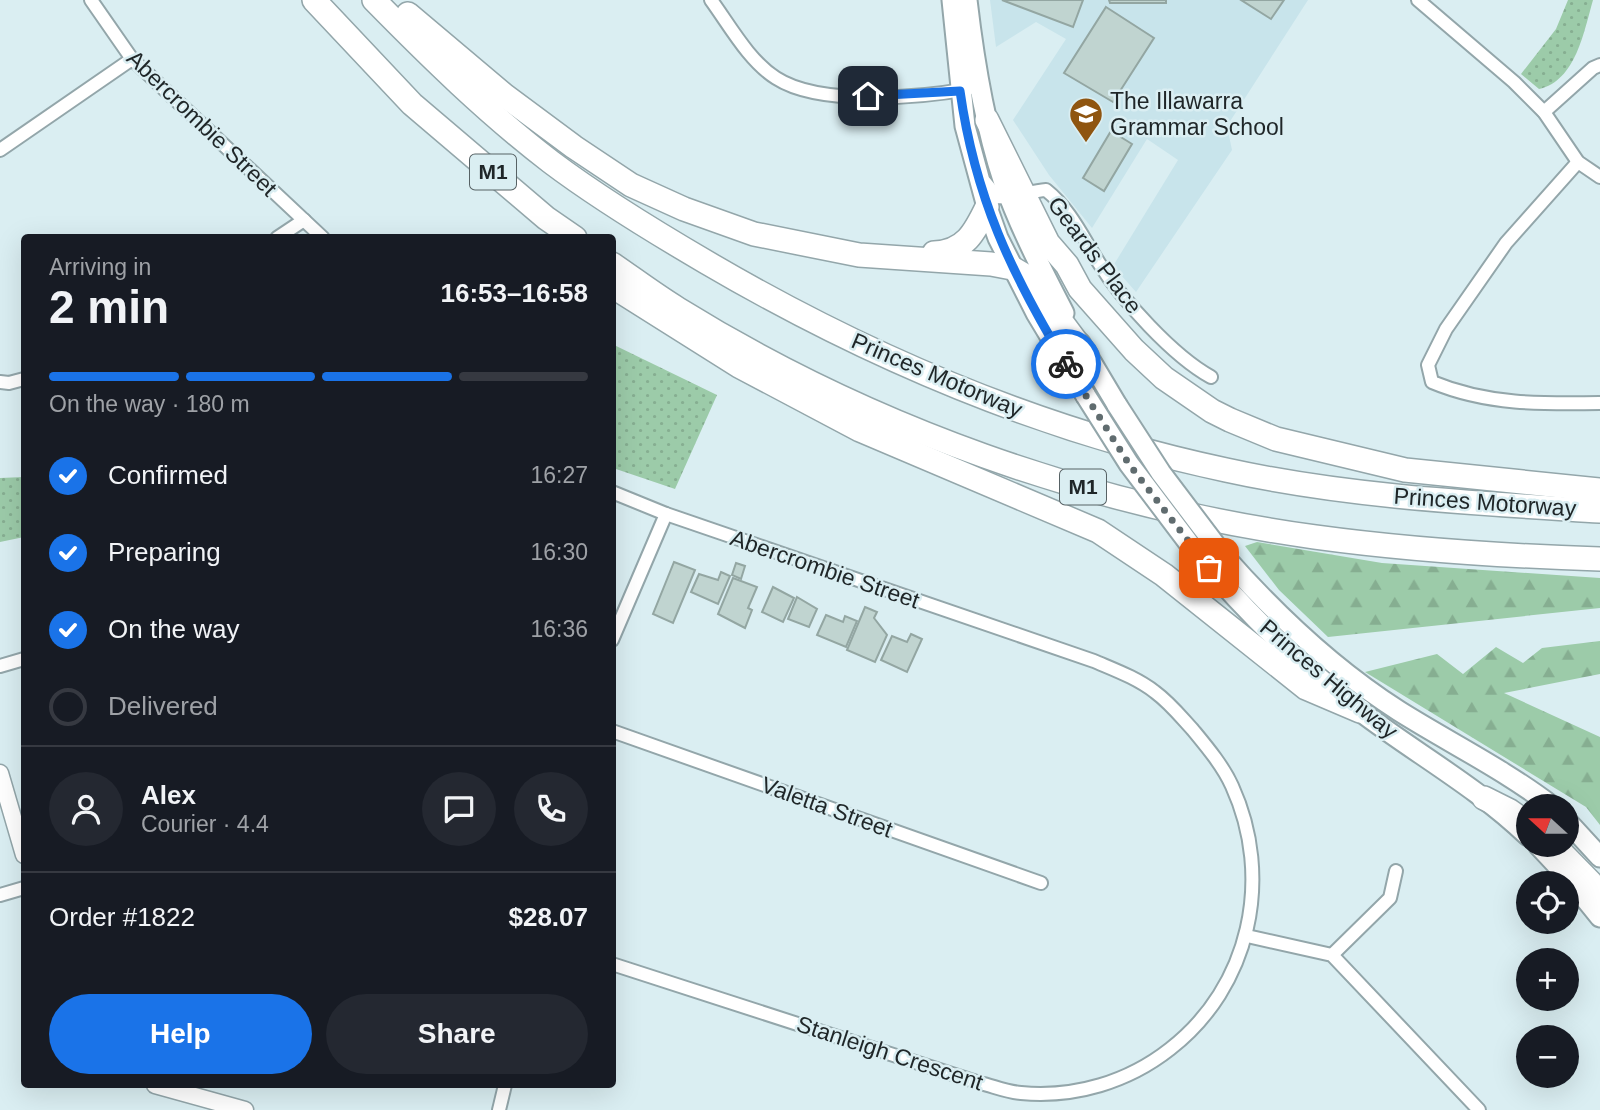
<!DOCTYPE html>
<meta charset="utf-8">
<style>
body{margin:0;font-family:Helvetica,sans-serif;background:#242831;color:#f1f3f6;height:100vh;display:flex;flex-direction:column;font-size:26px;white-space:nowrap}
*{box-sizing:border-box;margin:0}
p{font-size:23px;color:#9ea1a6}
.icon{flex:none;width:38px;height:38px;fill:none;stroke:currentColor;stroke-width:2;stroke-linecap:round;stroke-linejoin:round}
.map{position:relative;flex:1;overflow:hidden}
.panel{position:absolute;left:21px;top:234px;width:595px;height:854px;display:flex;flex-direction:column;background:#171b24;border-radius:7px;box-shadow:0 7px 28px #0002}
.panel>*{flex:none}
.needle{width:46px;rotate:291deg}
.controls{position:absolute;left:1516px;top:794px;display:grid;gap:14px}
.controls a{display:grid;place-items:center;width:63px;height:63px;border-radius:50%;background:#171b24;box-shadow:0 7px 28px #0002;font-size:35px}
.pin{position:absolute;display:grid;place-items:center;width:60px;height:60px;color:#fff;margin:-30px;border-radius:14px;box-shadow:0 4px 10px #0006}
.courier{position:absolute;display:grid;place-items:center;width:70px;height:70px;margin:-35px;border:5px solid #1a73e8;border-radius:50%;background:#fff;color:#222;box-shadow:0 2px 9px #0007}
.overview em{font-style:normal;font-weight:800}
.overview div{display:flex;flex-direction:column-reverse}
.overview{display:flex;align-items:center;justify-content:space-between;height:119px;padding:0 28px}
h1{font-size:46px;font-weight:800;line-height:52px}
.bar{display:grid;grid-template-columns:repeat(4,1fr);gap:10px 7px;align-content:center;height:84px;padding:0 28px}
.bar i{height:9px;border-radius:5px;background:#363941}
.bar .active{background:#1a73e8}
.bar p{grid-column:span 4}
.line{display:flex;align-items:center;gap:18px;padding:0 28px;border-top:2px solid #363941}
.line div{flex:1}
.round{display:grid;place-items:center;flex:none;width:74px;height:74px;border-radius:37px;background:#242831}
ol{padding:0 28px;list-style:none}
li{display:flex;align-items:center;gap:21px;height:77px}
li p{margin-inline-start:auto}
li .icon{padding:7px;border-radius:50%;background:#1a73e8;color:#fff;stroke-width:4}
li:last-child{color:#9ea1a6}
li i{width:38px;height:38px;border:4px solid #363941;border-radius:50%}
.primary-button{display:flex;gap:14px;margin-top:auto;padding:14px 28px}
.primary-button a{flex:1;height:80px;border-radius:42px;background:#1a73e8;color:#fff;font-size:28px;font-weight:800;line-height:80px;text-align:center}
.primary-button a+a{background:#242831;color:#f1f3f6}
.map>svg:first-child{display:block}
</style>
<div class="map">
<svg width="1600" height="1110" viewBox="0 0 1600 1110">
<defs>
<pattern id="forest-firs" width="22" height="20" patternUnits="userSpaceOnUse" patternTransform="scale(1.75)"><rect width="22" height="20" fill="#9ccba9"/><path d="M5 1l3.5 6h-7zM16 11l3.5 6h-7z" fill="#86ae91"/></pattern>
<pattern id="park-dots" width="8" height="8" patternUnits="userSpaceOnUse" patternTransform="scale(1.75)"><rect width="8" height="8" fill="#9ccba9"/><path d="M2 2h.1M6 6h.1" fill="none" stroke="#86ae91" stroke-width="1.8" stroke-linecap="round"/></pattern>
</defs>
<rect width="100%" height="100%" fill="#daeef2"/>
<polygon fill="#c8e4eb" points="990,0 1308,0 1227,126 1232,150 1136,292 1113,266 1178,160 1147,139 1092,228 1049,175 1013,120 1066,39 1036,22 996,47"/>
<g fill="url(#forest-firs)">
<polygon points="1257,542 1382,563 1600,578 1600,608 1328,637 1279,590 1245,546"/>
<polygon points="1600,641 1600,674 1504,693 1600,737 1600,825 1586,807 1365,672 1437,654 1463,674 1496,647 1523,663 1542,648"/>
</g>
<g fill="url(#park-dots)">
<path d="M1568,0h25c-9,31 -17,81 -54,89l-18,-15 35,-45z"/>
<polygon points="612,344 717,395 675,489 613,468"/>
<polygon points="24,477 24,537 0,542 0,478"/>
</g>
<g fill="#c0d4d0" stroke="#93a6a2" stroke-width="2">
<polygon points="1002,0 1083,0 1073,27"/>
<polygon points="1109,0 1166,0 1166,3 1110,3"/>
<polygon points="1241,0 1284,0 1271,19"/>
<polygon points="1106,7 1154,38 1113,102 1064,73"/>
<polygon points="1111,131 1132,144 1104,191 1083,178"/>
<polygon points="674,562 695,570 673,623 653,614"/>
<polygon points="736,563 745,566 741,579 732,575"/>
<polygon points="721,572 730,576 718,604 691,592 699,574 718,580"/>
<polygon points="733,578 757,587 748,608 752,610 745,628 718,614"/>
<polygon points="773,587 794,598 783,622 762,612"/>
<polygon points="797,597 817,609 809,627 788,619"/>
<polygon points="865,607 877,612 874,618 887,635 875,662 847,650"/>
<polygon points="826,615 843,622 845,616 857,621 846,647 817,635"/>
<polygon points="911,634 922,639 907,672 881,660 892,636 907,642"/>
</g>
<g fill="none" stroke-linecap="round" stroke-linejoin="round">
<g stroke="#93a6aa" stroke-width="16">
<g id="minor">
<polyline points="91,0 132,59 323,238"/>
<path d="M711,0c19,26 38,61 65,78 43,28 142,20 192,11"/>
<polyline points="1418,0 1514,82 1544,112 1578,162 1600,177"/>
<polyline points="1544,112 1593,68 1600,65"/>
<polyline points="0,150 132,59"/>
<path d="M1578,162l-72,81 -60,86 -18,36 4,17c55,23 110,22 168,21"/>
<path d="M985,182l12,15c18,2 32,-6 49,-7 24,19 37,48 53,73 23,37 74,93 112,114"/>
<polyline points="277,238 304,220"/>
<polyline points="0,382 9,383 24,379"/>
<path d="M612,492l54,22 428,147c21,9 43,17 61,31 15,11 26,25 38,38 14,17 30,36 39,56 42,92 18,201 -62,263 -42,33 -95,49 -149,44 -14,-1 -28,-7 -41,-10l-368,-119"/>
<polyline points="612,640 666,514"/>
<polyline points="0,666 24,659"/>
<polyline points="612,731 1041,883"/>
<polyline points="0,895 24,888"/>
<polyline points="1247,936 1332,955 1479,1110"/>
<polyline points="1332,955 1390,898 1396,871"/>
<polyline points="499,1110 505,1085"/>
</g>
</g>
<g stroke="#93a6aa" stroke-width="19">
<g id="tertiary">
<polyline points="0,773 24,855"/>
<polyline points="155,1085 245,1110"/>
</g>
</g>
<g stroke="#93a6aa" stroke-width="23">
<g id="primary">
<polyline points="952,0 965,126 987,207 998,238 1036,313 1086,396"/>
<path d="M967,0c7,60 17,123 36,180 16,46 39,90 61,133"/>
<polyline points="1080,343 1117,405"/>
<path d="M1194,550c48,58 106,115 166,161 55,42 117,76 168,125"/>
<path d="M1223,555c52,59 110,114 176,156 51,32 106,59 154,96"/>
<polyline points="1566,820 1600,857"/>
<polyline points="1538,845 1566,875 1600,917"/>
</g>
</g>
<g stroke="#93a6aa" stroke-width="26">
<g id="motorway">
<polyline points="314,0 412,104 546,218 575,238"/>
<path d="M374,0c56,57 113,113 177,162 49,37 102,69 155,100 162,95 336,169 520,208 123,27 249,33 374,41"/>
<polyline points="408,14 504,95 574,147 631,185 684,209 754,234 859,255 991,264 1012,268 1029,278 1087,356"/>
<polyline points="987,120 1048,243 1067,265 1080,289 1134,350 1164,378 1212,411 1230,420 1276,439 1405,470 1600,490"/>
<path d="M934,253c31,-1 41,-21 53,-46"/>
<path d="M612,264c22,15 43,31 66,45 192,119 413,197 637,228 95,13 190,19 285,22"/>
<polyline points="612,286 739,366 860,430 1098,531 1164,575 1306,688 1360,711"/>
<polyline points="1484,798 1510,811 1528,824"/>
<polyline points="1554,845 1600,892"/>
</g>
</g>
<use href="#minor" stroke="#fff" stroke-width="12"/>
<use href="#tertiary" stroke="#fff" stroke-width="16"/>
<use href="#primary" stroke="#fff" stroke-width="19"/>
<use href="#motorway" stroke="#fff" stroke-width="23"/>
<g stroke="#93a6aa" stroke-width="23" stroke-linecap="butt">
<g id="primary-bridge">
<polyline points="1086,396 1129,464 1194,550"/>
<polyline points="1117,405 1161,473 1223,555"/>
</g>
</g>
<use href="#primary-bridge" stroke="#fff" stroke-width="19"/>
</g>
<g fill="none" stroke-linecap="round" stroke-linejoin="round">
<polyline stroke="#606c6f" stroke-width="7" stroke-dasharray="0 12.6" points="1066,364 1129,464 1209,568"/>
<path stroke="#1a73e8" stroke-width="9" d="M868,96l92,-5c15,106 51,182 106,273"/>
</g>
<defs>
<g id="school-pin" transform="scale(1.75)"><path d="M0 17L-7.5 6A9.5 9.5 0 1 1 7.5 6Z" fill="#8f5510" stroke="#daeef2"/><path d="M0-5L7-2L0 1L-7-2ZM-4 1L0 2.5L4 1V4Q0 6-4 4Z" fill="#fff"/></g>
</defs>
<g fill-rule="evenodd">
<use href="#school-pin" x="1086" y="114"/>
</g>
<g text-anchor="middle" stroke-width="5" stroke-linejoin="round" paint-order="stroke">
<g fill="#daeef2" stroke="#576265" stroke-width="2">
<rect x="470" y="154.5" width="46" height="35" rx="5"/>
<rect x="1060" y="469.5" width="46" height="35" rx="5"/>
</g>
<g font-size="21" font-weight="bold" fill="#1f2628">
<text x="493" y="179">M1</text>
<text x="1083" y="494">M1</text>
</g>
<g font-size="23" fill="#1f2628" stroke="#daeef2" text-anchor="start">
<text x="1110" y="109">The Illawarra<tspan x="1110" dy="26">Grammar School</tspan></text>
</g>
<g font-size="23" fill="#1f2628" stroke="#daeef2">
<text transform="translate(202 123) rotate(44)" y="8">Abercrombie Street</text>
<text transform="translate(1095 255) rotate(53)" y="8">Geards Place</text>
<text transform="translate(937 375) rotate(23)" y="8">Princes Motorway</text>
<text transform="translate(1485 502) rotate(4)" y="8">Princes Motorway</text>
<text transform="translate(825 569) rotate(19)" y="8">Abercrombie Street</text>
<text transform="translate(1329 679) rotate(40)" y="8">Princes Highway</text>
<text transform="translate(827 807) rotate(20)" y="8">Valetta Street</text>
<text transform="translate(890 1053) rotate(18)" y="8">Stanleigh Crescent</text>
</g>
</g>
</svg>
<div class="controls">
<a><svg class="needle" viewBox="-14 -14 28 28"><path d="M0-13l5 13h-10z" fill="#e53935"/><path d="M0 13l5-13h-10z" fill="#9ea1a6"/></svg></a>
<a><svg class="icon" aria-label="locate" viewBox="0 0 24 24"><circle cx="12" cy="12" r="6"/><path d="M12 2v4M12 18v4M2 12h4M18 12h4"/></svg></a>
<a>+</a>
<a>−</a>
</div>
<div class="pin" style="left:1209px;top:568px;background:#ea580c"><svg class="icon" aria-label="bag" viewBox="0 0 24 24"><path d="M5 8h14l-1 12H6zM9 8a3 3 0 0 1 6 0"/></svg></div>
<div class="pin" style="left:868px;top:96px;background:#1f2937"><svg class="icon" aria-label="home" viewBox="0 0 24 24"><path d="M3 11l9-7 9 7M6 9v11h12V9"/></svg></div>
<div class="courier" style="left:1066px;top:364px"><svg class="icon" aria-label="bike" viewBox="0 0 24 24"><circle cx="6" cy="16" r="4"/><circle cx="18" cy="16" r="4"/><path d="M6 16l4-8h5l3 8M10 8l3 8H6M13 5h3"/></svg></div>
<section class="panel">
<div class="overview"><div><h1>2 min</h1><p>Arriving in</p></div><em>16:53–16:58</em></div>
<div class="bar"><i class="active"></i><i class="active"></i><i class="active"></i><i></i><p>On the way · 180 m</p></div>
<ol>
<li><svg class="icon" aria-label="check" viewBox="0 0 24 24"><path d="M5 12l5 5 9-10"/></svg>Confirmed<p>16:27</p></li>
<li><svg class="icon" aria-label="check" viewBox="0 0 24 24"><path d="M5 12l5 5 9-10"/></svg>Preparing<p>16:30</p></li>
<li><svg class="icon" aria-label="check" viewBox="0 0 24 24"><path d="M5 12l5 5 9-10"/></svg>On the way<p>16:36</p></li>
<li><i></i>Delivered</li>
</ol>
<div class="line" style="height:126px"><a class="round"><svg class="icon" aria-label="person" viewBox="0 0 24 24"><circle cx="12" cy="8" r="4"/><path d="M4 21q1-7 8-7t8 7"/></svg></a><div><b>Alex</b><p>Courier · 4.4</p></div><a class="round"><svg class="icon" aria-label="chat" viewBox="0 0 24 24"><path d="M4 5h16v11H9l-5 4z"/></svg></a><a class="round"><svg class="icon" aria-label="phone" viewBox="0 0 24 24"><path d="M5 4h4l2 5-3 2q2 4 5 5l2-3 5 2v4C11 20 4 13 5 4z"/></svg></a></div>
<div class="line" style="height:91px"><div>Order #1822</div><b>$28.07</b></div>
<div class="primary-button"><a>Help</a><a>Share</a></div>
</section>
</div>
